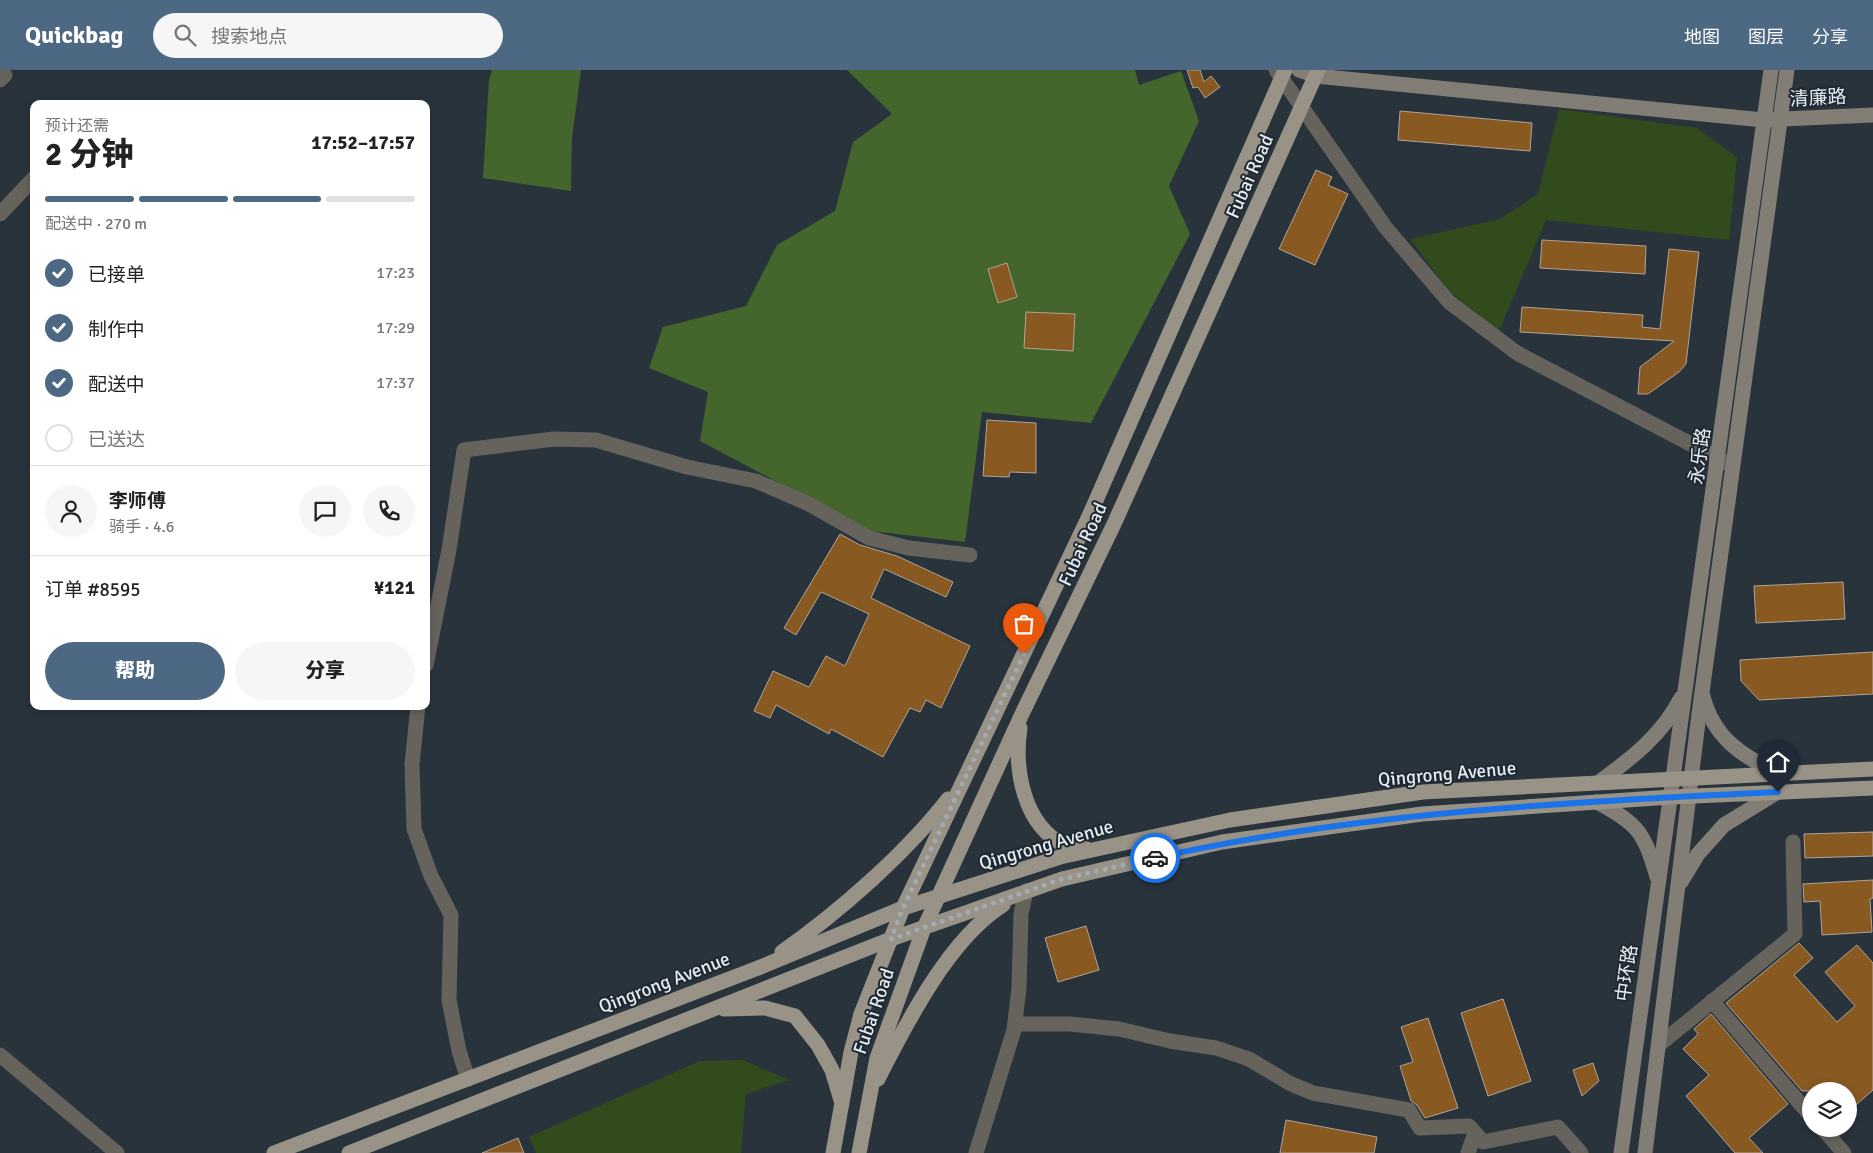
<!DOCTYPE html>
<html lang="zh">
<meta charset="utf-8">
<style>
body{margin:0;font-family:Signika,"Noto Sans SC",sans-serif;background:#f6f6f6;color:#222;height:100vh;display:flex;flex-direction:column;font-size:19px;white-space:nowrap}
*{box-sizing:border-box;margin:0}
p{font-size:16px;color:#767676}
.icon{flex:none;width:28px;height:28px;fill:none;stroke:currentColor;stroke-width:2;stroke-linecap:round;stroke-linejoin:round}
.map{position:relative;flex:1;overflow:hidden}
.drawer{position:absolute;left:30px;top:30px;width:400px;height:610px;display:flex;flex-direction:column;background:#fff;border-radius:10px;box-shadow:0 2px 8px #0003}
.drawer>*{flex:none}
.buttons{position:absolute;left:1802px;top:1012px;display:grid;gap:10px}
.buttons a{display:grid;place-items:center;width:55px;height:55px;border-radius:50%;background:#fff;box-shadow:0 2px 8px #0003;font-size:25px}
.pin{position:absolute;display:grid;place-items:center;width:42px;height:42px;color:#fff;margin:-51px -21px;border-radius:50% 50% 50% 0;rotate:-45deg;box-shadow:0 0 5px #0007}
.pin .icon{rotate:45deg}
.courier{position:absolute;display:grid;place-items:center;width:50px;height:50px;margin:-25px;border:4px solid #1a73e8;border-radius:50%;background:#fff;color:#222;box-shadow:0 1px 6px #0007}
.head em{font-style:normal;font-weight:800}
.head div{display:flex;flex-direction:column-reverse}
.head{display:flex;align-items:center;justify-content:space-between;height:85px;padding:0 15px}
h1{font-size:32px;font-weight:800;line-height:38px}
.bar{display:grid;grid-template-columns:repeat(4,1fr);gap:8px 5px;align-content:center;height:60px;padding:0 15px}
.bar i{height:6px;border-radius:4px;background:#e0e0e0}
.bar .current{background:#4c6883}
.bar p{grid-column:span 4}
.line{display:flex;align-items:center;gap:12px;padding:0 15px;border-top:1px solid #e0e0e0}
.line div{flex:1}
.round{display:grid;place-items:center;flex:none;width:52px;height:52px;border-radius:26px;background:#f6f6f6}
ol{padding:0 15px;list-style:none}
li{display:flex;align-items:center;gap:15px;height:55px}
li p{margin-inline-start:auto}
li .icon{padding:5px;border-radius:50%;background:#4c6883;color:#fff;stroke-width:4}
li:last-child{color:#767676}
li i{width:28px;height:28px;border:2px solid #e0e0e0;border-radius:50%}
.primary-button{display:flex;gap:10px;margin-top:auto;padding:10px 15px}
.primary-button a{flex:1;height:58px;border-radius:30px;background:#4c6883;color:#fff;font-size:20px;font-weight:800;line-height:58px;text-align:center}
.primary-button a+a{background:#f6f6f6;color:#222}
header{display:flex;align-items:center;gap:30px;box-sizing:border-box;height:70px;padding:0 25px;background:#4c6883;color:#fff}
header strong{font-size:24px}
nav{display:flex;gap:28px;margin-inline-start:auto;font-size:18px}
.search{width:350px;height:45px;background:#f6f6f6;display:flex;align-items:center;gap:12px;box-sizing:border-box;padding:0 18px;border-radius:28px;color:#767676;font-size:19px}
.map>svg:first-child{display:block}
</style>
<header>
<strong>Quickbag</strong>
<div class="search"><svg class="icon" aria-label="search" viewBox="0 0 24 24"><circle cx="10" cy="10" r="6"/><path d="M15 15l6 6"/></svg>搜索地点</div>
<nav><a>地图</a><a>图层</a><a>分享</a></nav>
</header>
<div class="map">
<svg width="1873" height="1083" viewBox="0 0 1873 1083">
<rect width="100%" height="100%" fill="#29333c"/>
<g fill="#314b1c">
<polygon points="1559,39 1697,58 1737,87 1729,170 1546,150 1499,261 1449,221 1410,169 1500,149 1538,124"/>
<polygon points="743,990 789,1010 746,1024 741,1083 536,1083 529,1067 700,991"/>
</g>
<g fill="#44662c">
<polygon points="492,0 581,0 572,68 571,121 483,108 489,10"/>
<polygon points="847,0 1135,0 1139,15 1181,1 1199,51 1169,116 1190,164 1091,353 982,342 965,472 870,461 700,371 708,322 649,298 663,257 746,236 777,175 835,141 853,72 892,44"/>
</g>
<g fill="#885920" stroke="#b0a498">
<polygon points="1187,0 1200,0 1204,12 1211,6 1220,17 1205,28 1198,17 1193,18"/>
<polygon points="1400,41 1532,53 1530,81 1398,70"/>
<polygon points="1316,100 1332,107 1328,115 1348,124 1315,195 1279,179"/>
<polygon points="1542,170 1646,176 1645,204 1540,198"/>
<polygon points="1669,179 1699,182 1686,294 1679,302 1648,324 1638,324 1640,297 1674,271 1520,262 1522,237 1643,245 1642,257 1660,259"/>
<polygon points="1007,193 1017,227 998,233 988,199"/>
<polygon points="1026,242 1075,244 1073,281 1024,278"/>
<polygon points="987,350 1036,353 1036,403 1010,402 1009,407 983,406"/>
<polygon points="840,464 860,475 897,486 953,512 946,527 884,499 871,528 970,576 941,638 926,630 920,642 910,638 883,687 831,659 829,664 776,635 770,648 754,641 773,601 809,617 826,586 845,596 869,544 821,522 796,565 784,558"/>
<polygon points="1843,512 1845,549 1756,553 1754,516"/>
<polygon points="1873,582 1873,624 1759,630 1741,611 1740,590"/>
<polygon points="1873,762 1873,786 1805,788 1804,764"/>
<polygon points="1873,810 1873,828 1870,829 1872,862 1822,865 1820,831 1804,832 1803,814"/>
<polygon points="1086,856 1099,900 1058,912 1045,868"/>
<polygon points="1799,873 1813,888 1794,905 1837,952 1855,936 1825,902 1857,875 1873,893 1873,1020 1849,1041 1849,1021 1802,1021 1726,933"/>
<polygon points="1503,929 1531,1011 1488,1026 1461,943"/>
<polygon points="1711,944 1788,1034 1749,1068 1763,1083 1735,1083 1686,1026 1709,1005 1683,979 1698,964 1694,959"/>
<polygon points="1428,948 1458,1038 1425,1048 1417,1035 1411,1031 1400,996 1413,992 1401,957"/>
<polygon points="1593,993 1599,1011 1582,1026 1573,1000"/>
<polygon points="1286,1050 1377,1067 1374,1083 1280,1083"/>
<polygon points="518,1068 524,1083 482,1083"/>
</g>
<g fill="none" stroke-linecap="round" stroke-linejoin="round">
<g stroke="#66635d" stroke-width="15">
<polyline points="1276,0 1386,158 1449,232 1517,283 1727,393"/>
<polyline points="0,10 5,5"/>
<polyline points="0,144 34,108"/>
<polyline points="426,595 449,480 464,380 554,369 596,370 687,397 756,411 807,433 869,468 909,478 970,485"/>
<polyline points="418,636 412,694 414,759 431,806 451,845 449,930 459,981 468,1009"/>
<polyline points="1712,931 1811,1046"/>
<polyline points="1015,954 1070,954 1119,959 1170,971 1216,978 1249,989 1289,1013 1313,1023 1409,1040 1420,1058 1469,1056 1483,1072 1558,1057 1581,1083"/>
<polyline points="1660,974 1795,864 1793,772"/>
<polyline points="0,985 117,1083"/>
<polyline points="1823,1059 1844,1083"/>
<polyline points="976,1083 1014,960 1019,918 1021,844 1026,821"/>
<polyline points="1468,1083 1475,1063"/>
</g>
<g stroke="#827d75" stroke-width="15">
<polyline points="1299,0 1316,6 1764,50 1873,45"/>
<path d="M1703,626c10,41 39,61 76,77"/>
<path d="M1599,712c33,-24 63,-47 82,-84"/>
<path d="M1597,732c42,22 47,31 60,75"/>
<polyline points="1681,812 1698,784 1724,755 1778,722"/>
<polyline points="1621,1083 1771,0"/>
<polyline points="1645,1083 1699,644 1787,0"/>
</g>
<g stroke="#989287" stroke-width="15">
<path d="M1020,658c-6,41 3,98 46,118 5,2 13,2 19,2"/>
<path d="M782,882c57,-40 123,-98 166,-153"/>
<polyline points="724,939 765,938 795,946 818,975 832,1000 841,1030"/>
<path d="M878,1009c29,-57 71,-140 125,-174"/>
<polyline points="274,1083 758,898 903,838 1060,787 1230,750 1423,722 1873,699"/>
<polyline points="349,1083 891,869 1062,809 1222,772 1422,744 1671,727 1873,718"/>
<polyline points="833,1083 851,982 861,944 903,838 1090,444 1285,0"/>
<polyline points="859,1083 877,988 924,858 1021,646 1114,454 1318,0"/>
</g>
</g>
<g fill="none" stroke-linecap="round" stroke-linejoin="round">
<polyline stroke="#a3abb2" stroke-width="5" stroke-dasharray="0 9" points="1024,584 903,838 891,869 1062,809 1155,788"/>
<path stroke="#1a73e8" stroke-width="6" d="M1155,788c205,-46 415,-56 623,-66"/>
</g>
<g text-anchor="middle" stroke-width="4" stroke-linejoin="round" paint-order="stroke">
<g font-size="19" fill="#e4ebf1" stroke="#1f2932">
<text transform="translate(1818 27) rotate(-3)" y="7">清廉路</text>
<text transform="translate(1249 106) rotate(-66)" y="7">Fubai Road</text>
<text transform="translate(1699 386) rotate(-82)" y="7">永乐路</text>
<text transform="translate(1082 474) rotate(-65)" y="7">Fubai Road</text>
<text transform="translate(1447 703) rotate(-5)" y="7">Qingrong Avenue</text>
<text transform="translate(1046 774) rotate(-16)" y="7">Qingrong Avenue</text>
<text transform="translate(1626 903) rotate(-82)" y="7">中环路</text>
<text transform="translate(664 912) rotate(-21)" y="7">Qingrong Avenue</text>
<text transform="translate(873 941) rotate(-71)" y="7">Fubai Road</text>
</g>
</g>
</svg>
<div class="buttons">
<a><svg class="icon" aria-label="layers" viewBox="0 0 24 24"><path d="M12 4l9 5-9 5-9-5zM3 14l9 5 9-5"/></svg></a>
</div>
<div class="pin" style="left:1024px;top:584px;background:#ea580c"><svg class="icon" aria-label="bag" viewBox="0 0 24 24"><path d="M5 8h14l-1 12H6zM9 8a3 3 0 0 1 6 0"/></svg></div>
<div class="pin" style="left:1778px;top:722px;background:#1f2937"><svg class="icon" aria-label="home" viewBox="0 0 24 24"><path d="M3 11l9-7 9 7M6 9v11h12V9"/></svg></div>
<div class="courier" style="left:1155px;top:788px"><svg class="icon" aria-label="car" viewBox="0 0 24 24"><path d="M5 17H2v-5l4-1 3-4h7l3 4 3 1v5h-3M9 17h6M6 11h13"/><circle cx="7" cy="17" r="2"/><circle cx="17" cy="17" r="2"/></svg></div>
<section class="drawer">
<div class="head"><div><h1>2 分钟</h1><p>预计还需</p></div><em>17:52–17:57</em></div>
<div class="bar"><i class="current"></i><i class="current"></i><i class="current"></i><i></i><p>配送中 · 270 m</p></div>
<ol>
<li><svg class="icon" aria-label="check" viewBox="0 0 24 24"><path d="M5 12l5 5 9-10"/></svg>已接单<p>17:23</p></li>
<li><svg class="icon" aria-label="check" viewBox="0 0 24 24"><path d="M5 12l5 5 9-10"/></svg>制作中<p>17:29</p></li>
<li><svg class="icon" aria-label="check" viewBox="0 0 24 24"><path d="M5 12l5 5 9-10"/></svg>配送中<p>17:37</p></li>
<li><i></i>已送达</li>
</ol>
<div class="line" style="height:90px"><a class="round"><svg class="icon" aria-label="person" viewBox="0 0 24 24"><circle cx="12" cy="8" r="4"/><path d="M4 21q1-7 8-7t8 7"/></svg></a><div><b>李师傅</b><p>骑手 · 4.6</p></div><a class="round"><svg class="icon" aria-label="chat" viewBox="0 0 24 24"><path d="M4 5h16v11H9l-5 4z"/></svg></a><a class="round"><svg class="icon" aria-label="phone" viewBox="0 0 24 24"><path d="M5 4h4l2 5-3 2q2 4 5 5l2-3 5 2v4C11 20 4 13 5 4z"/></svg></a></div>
<div class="line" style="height:65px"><div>订单 #8595</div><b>¥121</b></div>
<div class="primary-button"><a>帮助</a><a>分享</a></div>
</section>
</div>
